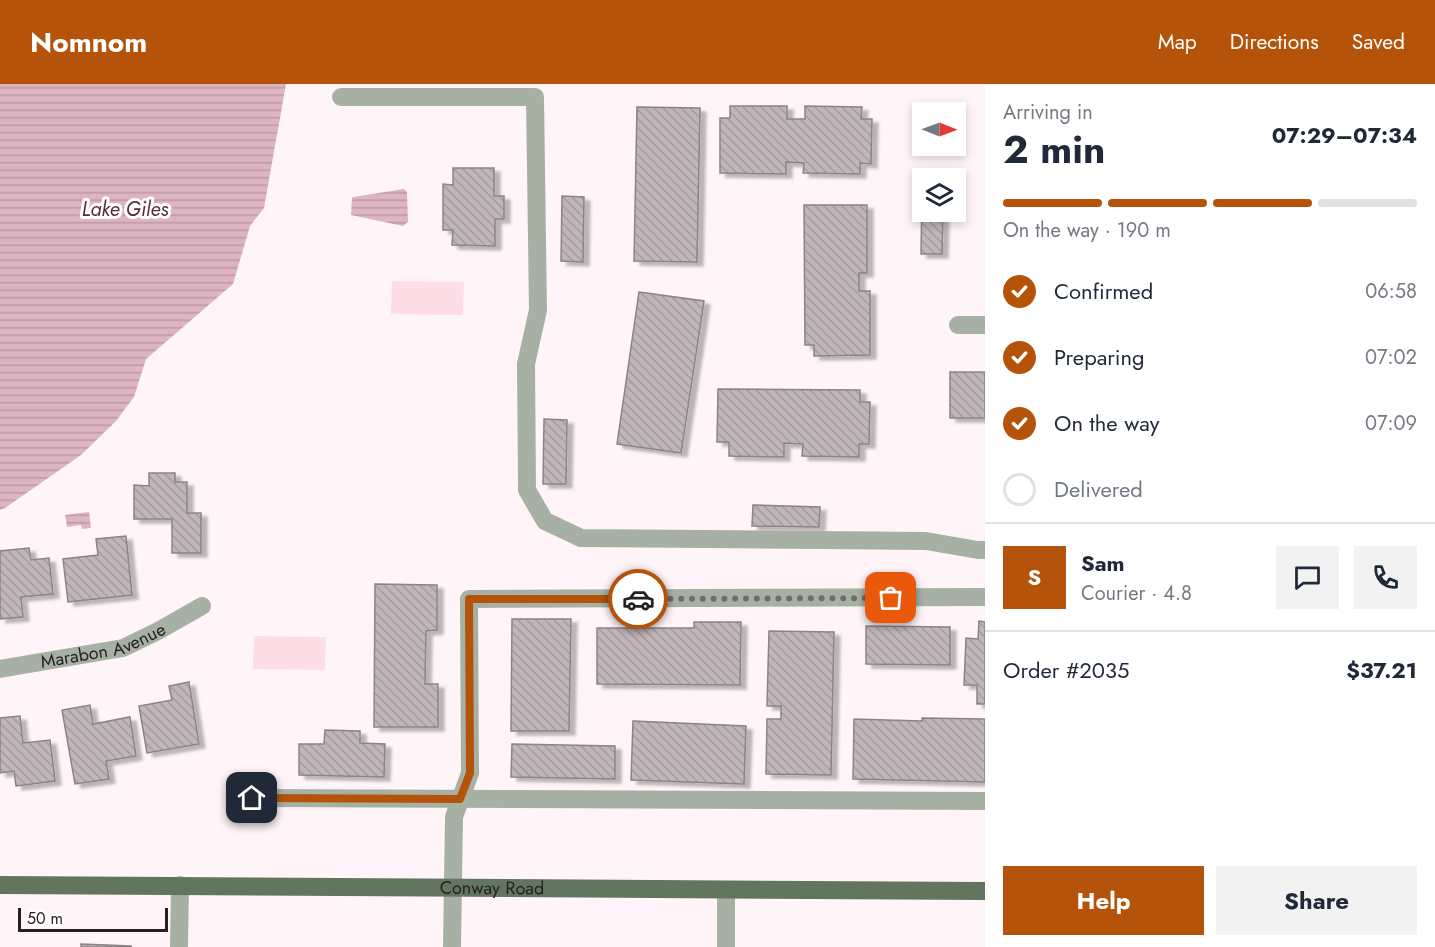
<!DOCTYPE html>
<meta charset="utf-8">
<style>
body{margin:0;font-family:Jost,sans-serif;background:#f2f2f3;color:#1f2937;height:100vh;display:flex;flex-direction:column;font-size:22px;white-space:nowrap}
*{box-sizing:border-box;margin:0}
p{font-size:20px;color:#747a83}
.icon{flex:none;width:33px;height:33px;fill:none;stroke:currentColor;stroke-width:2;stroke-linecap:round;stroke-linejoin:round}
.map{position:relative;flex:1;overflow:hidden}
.details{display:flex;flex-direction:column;background:#fff;width:450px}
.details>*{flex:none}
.needle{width:39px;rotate:91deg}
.buttons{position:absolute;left:912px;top:18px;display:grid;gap:12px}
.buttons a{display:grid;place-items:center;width:54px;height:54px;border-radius:0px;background:#fff;box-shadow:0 3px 9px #0003;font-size:30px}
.scale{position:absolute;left:18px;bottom:15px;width:150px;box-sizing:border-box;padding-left:6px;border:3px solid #252122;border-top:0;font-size:16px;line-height:21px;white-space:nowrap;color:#252122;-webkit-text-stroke:4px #fff;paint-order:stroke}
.pin{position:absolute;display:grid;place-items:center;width:51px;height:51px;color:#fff;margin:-26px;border-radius:12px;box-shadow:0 3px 9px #0006}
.courier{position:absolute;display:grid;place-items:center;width:60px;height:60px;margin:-30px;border:4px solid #b45309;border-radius:50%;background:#fff;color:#222;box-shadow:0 2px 8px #0007}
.overview em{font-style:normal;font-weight:700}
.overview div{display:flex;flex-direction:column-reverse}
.overview{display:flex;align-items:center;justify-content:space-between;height:102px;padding:0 18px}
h1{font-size:39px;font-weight:700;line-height:45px}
.bar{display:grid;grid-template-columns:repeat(4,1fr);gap:9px 6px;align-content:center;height:72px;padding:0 18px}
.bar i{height:8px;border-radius:4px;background:#e0e1e3}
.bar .selected{background:#b45309}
.bar p{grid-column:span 4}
.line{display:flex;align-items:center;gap:15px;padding:0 18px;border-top:2px solid #e0e1e3}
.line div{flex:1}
.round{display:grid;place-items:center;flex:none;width:63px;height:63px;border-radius:0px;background:#f2f2f3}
ol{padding:0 18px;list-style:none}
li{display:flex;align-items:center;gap:18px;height:66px}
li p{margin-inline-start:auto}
li .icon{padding:6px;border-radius:50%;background:#b45309;color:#fff;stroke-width:4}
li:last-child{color:#747a83}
li i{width:33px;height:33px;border:3px solid #e0e1e3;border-radius:50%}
.primary-button{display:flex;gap:12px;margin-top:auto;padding:12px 18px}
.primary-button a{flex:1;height:69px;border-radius:0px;background:#b45309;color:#fff;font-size:24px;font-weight:700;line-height:69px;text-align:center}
.primary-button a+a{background:#f2f2f3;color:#1f2937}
header{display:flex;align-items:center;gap:36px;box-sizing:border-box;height:84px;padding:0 30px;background:#b45309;color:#fff}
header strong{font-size:28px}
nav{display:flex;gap:33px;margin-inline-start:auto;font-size:21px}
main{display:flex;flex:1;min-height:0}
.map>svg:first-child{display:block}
</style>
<header>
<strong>Nomnom</strong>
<nav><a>Map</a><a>Directions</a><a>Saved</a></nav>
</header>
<main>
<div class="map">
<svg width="985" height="863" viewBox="0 0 985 863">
<defs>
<pattern id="water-rules" width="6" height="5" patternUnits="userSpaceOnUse" patternTransform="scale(1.5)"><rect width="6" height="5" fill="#ddb4c1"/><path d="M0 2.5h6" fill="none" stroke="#be9aa6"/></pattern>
<pattern id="building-back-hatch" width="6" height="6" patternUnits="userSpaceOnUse" patternTransform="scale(1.5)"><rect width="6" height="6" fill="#c0b5b8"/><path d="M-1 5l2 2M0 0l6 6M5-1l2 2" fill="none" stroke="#a59b9e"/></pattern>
<filter id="shadow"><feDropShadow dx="6" dy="4" stdDeviation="1.5" flood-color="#0004"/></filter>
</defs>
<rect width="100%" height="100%" fill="#fff5f8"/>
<g fill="#fddee7">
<polygon points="392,197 464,198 463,231 391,230"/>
<polygon points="254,552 326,553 325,586 253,585"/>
</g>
<g fill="url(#water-rules)">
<polygon points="0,0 286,0 264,124 250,142 233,200 146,275 134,313 116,337 81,371 5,424 0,426"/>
<polygon points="404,105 407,108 408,138 403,142 351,131 352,114 353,113"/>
<polygon points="89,428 91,444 82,445 81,441 67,443 65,431"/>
</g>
<g fill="url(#building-back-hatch)" stroke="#8d8386" stroke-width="1.5" filter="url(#shadow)">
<polygon points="730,22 787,22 787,35 805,35 805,22 862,23 861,35 872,35 871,80 860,79 860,90 803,89 804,79 786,78 786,90 720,89 720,34 730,34"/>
<polygon points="637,23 700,24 697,178 634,177"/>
<polygon points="453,84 494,84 494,112 504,112 504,135 495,135 495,162 452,161 453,146 443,146 443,100 453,101"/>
<polygon points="922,106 922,128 943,128 942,170 921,170"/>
<polygon points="562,112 584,113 583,178 561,177"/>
<polygon points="804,121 867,121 867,189 859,189 859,207 870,207 870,271 814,272 814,261 805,261"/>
<polygon points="639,208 704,217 681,369 617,360"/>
<rect x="950" y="288" width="35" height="46"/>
<polygon points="718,305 860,306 860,318 870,318 869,360 859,360 859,373 802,372 803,360 784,359 784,373 729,372 729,358 717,358"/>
<polygon points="544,335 567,336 566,400 543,400"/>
<polygon points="149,389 175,389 175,398 187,398 187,429 201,429 201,469 172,469 172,435 134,435 134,401 149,402"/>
<polygon points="753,421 820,423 819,443 752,442"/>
<polygon points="126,452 132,511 68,518 63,475 98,471 96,455"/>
<polygon points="29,464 31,476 49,474 53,510 21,513 23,533 0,535 0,467"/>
<polygon points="375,500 437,501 437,546 426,547 425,600 438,600 438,643 374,643"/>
<polygon points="512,535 571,535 569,647 511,647"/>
<polygon points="979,537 985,538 985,620 977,620 977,601 964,601 966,554 978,555"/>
<polygon points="694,538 741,538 740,601 597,600 597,544 694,544"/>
<polygon points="866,542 950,543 950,581 866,580"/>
<polygon points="769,547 834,548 831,691 766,690 767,635 781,635 781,622 767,622"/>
<polygon points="189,598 199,660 147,669 139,622 172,616 169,602"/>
<polygon points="90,621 93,640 130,633 136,672 106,677 109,695 75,700 62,626"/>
<polygon points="20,632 23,659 50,656 55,697 16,702 14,687 0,689 0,634"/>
<polygon points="922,634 985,635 985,698 853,695 854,635 922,637"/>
<polygon points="633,637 746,642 744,700 631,696"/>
<polygon points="325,646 360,647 360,659 385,660 384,693 299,691 299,660 324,660"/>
<polygon points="512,660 615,662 615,695 511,693"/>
<polygon points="81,860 131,862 131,863 81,863"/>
</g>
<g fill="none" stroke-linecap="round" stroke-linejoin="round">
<g stroke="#a6b1a4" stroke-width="18">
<polyline points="341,13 535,13 538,226 526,280 527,406 545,437 581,454 926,457 978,466 985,466"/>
<polyline points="958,241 985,241"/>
<path id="s1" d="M0,585l123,-21 35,-17 44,-25"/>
<polyline points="252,714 985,717"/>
<polyline points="179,863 180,801"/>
<polyline points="452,863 454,733 470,689 469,515 985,513"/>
<polyline points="726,863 726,806"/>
</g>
<path stroke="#62765f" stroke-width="18" id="s2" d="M0,801l985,6"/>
</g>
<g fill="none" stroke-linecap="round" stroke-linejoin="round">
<polyline stroke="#716b6d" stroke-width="6" stroke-dasharray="0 10.8" points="638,515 891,514"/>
<polyline stroke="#b45309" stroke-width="8" points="252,714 460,715 470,689 469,515 638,515"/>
</g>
<g text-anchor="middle" stroke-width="6" stroke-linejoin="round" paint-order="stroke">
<g font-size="18" fill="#252122" stroke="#fff">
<text dy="6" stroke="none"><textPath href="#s1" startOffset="106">Marabon Avenue</textPath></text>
<text dy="6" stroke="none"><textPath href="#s2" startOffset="492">Conway Road</textPath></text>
</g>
<g font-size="20" font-style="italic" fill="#5c283c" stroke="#fff">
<text x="125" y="132">Lake Giles</text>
</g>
</g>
</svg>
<div class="buttons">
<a><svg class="needle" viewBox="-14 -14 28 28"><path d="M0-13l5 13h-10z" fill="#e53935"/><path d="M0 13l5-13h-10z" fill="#747a83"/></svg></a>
<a><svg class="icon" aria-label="layers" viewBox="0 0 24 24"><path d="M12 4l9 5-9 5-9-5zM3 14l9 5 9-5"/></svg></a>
</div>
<div class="scale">50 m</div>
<div class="pin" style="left:891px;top:514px;background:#ea580c"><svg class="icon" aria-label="bag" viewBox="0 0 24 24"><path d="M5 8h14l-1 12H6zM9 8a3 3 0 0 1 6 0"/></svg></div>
<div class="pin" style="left:252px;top:714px;background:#1f2937"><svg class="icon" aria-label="home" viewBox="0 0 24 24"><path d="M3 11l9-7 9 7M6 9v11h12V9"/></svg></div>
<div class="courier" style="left:638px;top:515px"><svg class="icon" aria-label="car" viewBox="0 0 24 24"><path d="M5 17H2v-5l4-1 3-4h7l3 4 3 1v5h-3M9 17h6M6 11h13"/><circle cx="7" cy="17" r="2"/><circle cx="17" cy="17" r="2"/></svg></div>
</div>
<section class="details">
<div class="overview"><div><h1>2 min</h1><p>Arriving in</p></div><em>07:29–07:34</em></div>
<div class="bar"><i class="selected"></i><i class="selected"></i><i class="selected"></i><i></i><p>On the way · 190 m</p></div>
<ol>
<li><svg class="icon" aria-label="check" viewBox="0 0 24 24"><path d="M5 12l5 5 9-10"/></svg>Confirmed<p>06:58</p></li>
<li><svg class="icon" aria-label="check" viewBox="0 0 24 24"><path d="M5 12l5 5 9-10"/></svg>Preparing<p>07:02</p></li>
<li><svg class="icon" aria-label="check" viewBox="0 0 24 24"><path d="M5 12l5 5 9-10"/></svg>On the way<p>07:09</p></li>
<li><i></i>Delivered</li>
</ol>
<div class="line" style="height:108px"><b class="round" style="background:#b45309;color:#fff">S</b><div><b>Sam</b><p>Courier · 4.8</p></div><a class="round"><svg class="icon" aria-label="chat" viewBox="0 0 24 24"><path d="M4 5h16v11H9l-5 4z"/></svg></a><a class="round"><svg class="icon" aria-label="phone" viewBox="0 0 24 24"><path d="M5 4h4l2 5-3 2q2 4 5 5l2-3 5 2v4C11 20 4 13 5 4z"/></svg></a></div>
<div class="line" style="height:78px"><div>Order #2035</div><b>$37.21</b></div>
<div class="primary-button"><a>Help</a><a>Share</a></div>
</section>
</main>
